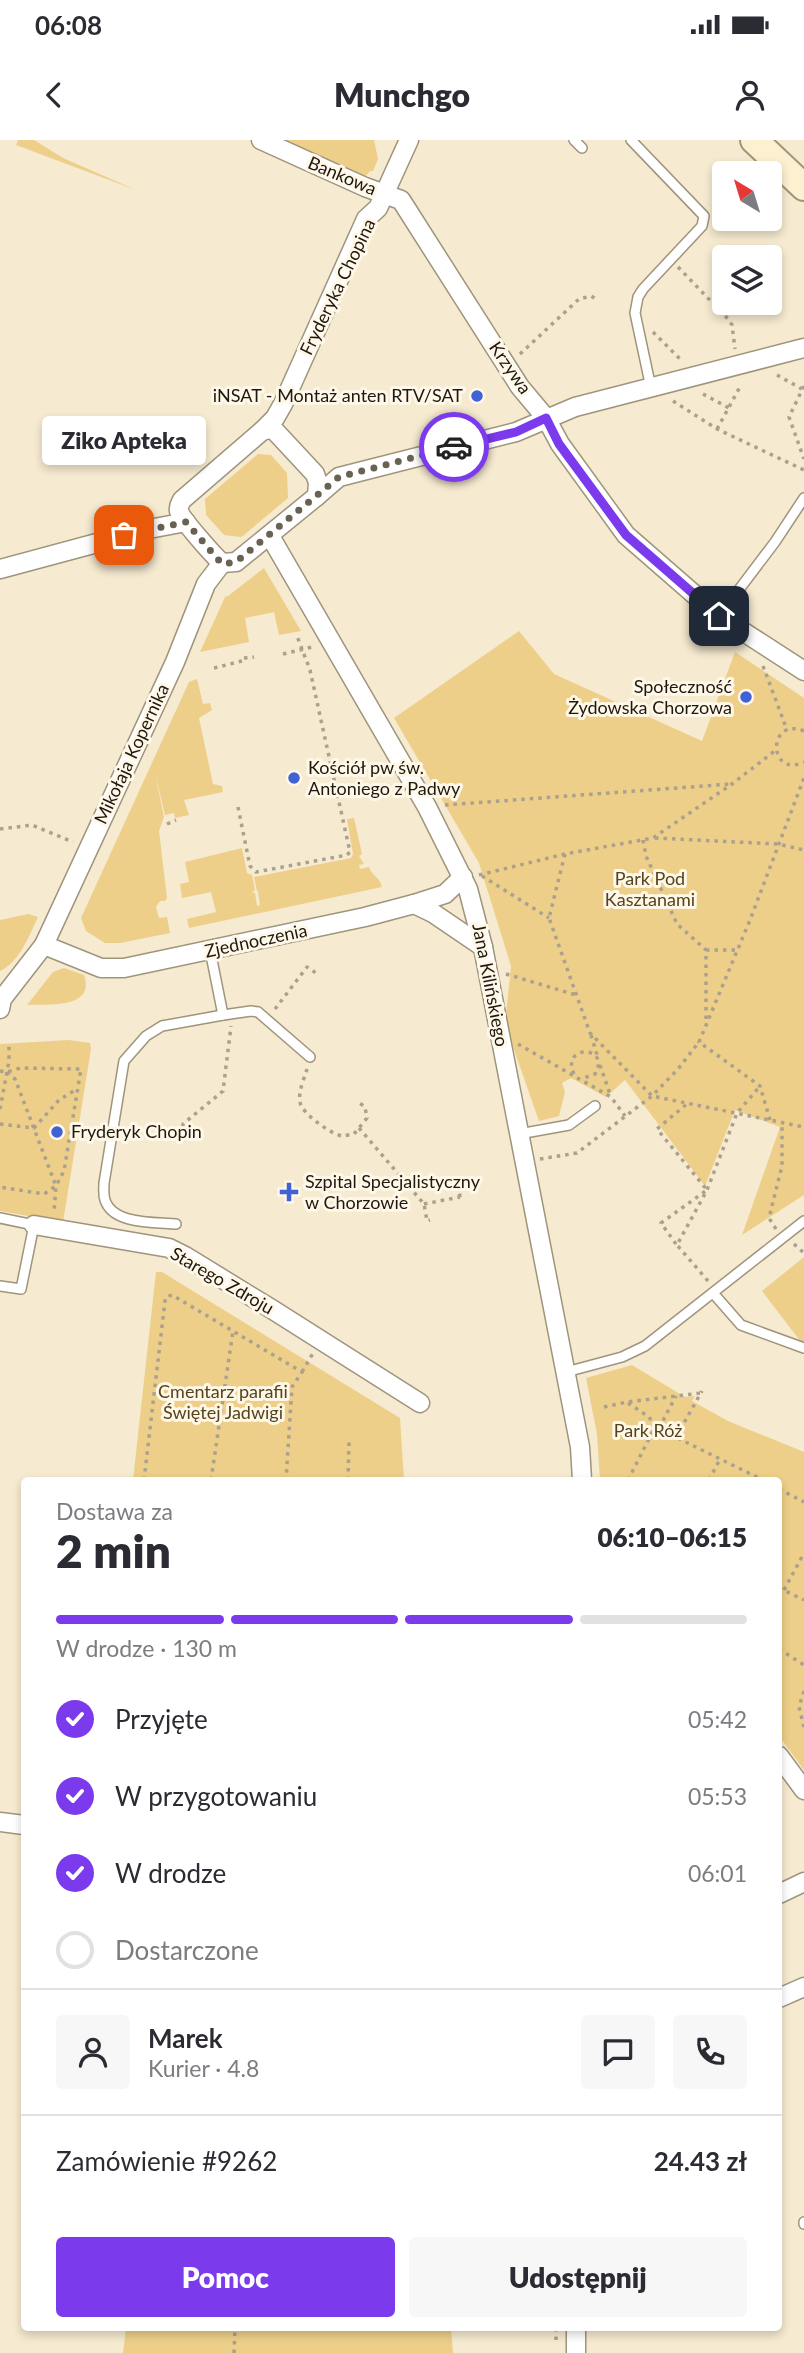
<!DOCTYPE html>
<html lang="pl">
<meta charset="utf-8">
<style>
body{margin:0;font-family:Lato,sans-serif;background:#f7f7f7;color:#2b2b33;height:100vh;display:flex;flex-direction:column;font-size:26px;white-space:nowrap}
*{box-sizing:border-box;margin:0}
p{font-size:23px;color:#7c7c81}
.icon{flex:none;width:38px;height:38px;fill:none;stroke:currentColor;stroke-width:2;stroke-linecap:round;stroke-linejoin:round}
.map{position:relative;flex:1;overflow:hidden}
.drawer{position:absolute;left:21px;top:1337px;width:761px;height:854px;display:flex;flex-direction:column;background:#fff;border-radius:7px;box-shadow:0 4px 10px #0003}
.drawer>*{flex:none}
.needle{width:46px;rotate:322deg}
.buttons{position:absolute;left:712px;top:21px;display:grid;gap:14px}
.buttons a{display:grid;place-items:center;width:70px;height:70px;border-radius:7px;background:#fff;box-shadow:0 4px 10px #0003;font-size:35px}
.pin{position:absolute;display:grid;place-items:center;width:60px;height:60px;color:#fff;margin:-30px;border-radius:14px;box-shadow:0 4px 10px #0006}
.courier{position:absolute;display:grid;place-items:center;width:70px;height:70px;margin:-35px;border:5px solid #7c3aed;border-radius:50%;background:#fff;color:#222;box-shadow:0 2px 9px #0007}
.bubble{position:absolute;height:49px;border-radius:7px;background:#fff;box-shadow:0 4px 10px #0003;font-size:23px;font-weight:800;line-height:49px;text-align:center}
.head em{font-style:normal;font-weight:800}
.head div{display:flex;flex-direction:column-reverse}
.head{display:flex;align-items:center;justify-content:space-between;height:119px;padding:0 35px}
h1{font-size:46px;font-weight:800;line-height:52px}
.bar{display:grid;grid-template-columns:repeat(4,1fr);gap:10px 7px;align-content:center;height:84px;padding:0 35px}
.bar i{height:9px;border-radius:5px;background:#e1e1e2}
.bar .on{background:#7c3aed}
.bar p{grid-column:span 4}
.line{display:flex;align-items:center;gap:18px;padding:0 35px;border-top:2px solid #e1e1e2}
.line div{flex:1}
.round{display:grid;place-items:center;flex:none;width:74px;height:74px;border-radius:7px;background:#f7f7f7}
ol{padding:0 35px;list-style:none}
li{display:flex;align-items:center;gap:21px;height:77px}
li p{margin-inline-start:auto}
li .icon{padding:7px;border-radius:50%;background:#7c3aed;color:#fff;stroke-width:4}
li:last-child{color:#7c7c81}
li i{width:38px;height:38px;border:4px solid #e1e1e2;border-radius:50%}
.button{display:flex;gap:14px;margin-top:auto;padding:14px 35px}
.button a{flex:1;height:80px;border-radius:7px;background:#7c3aed;color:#fff;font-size:28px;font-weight:800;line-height:80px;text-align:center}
.button a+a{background:#f7f7f7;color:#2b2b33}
.status{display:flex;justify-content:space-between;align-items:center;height:49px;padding:0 35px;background:#fff;direction:ltr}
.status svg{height:19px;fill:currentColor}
header{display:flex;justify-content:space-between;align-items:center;height:91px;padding:0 35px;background:#fff;font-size:32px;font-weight:800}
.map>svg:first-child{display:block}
</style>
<div class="status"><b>06:08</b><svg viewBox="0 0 49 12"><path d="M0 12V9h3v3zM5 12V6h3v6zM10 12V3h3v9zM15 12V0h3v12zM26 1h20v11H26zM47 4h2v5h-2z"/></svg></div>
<header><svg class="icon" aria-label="back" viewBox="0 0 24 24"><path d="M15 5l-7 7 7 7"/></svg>Munchgo<svg class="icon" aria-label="person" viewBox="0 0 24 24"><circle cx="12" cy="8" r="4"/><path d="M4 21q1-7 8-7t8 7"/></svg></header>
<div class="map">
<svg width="804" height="2213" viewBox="0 0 804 2213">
<rect width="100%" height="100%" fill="#f6ead0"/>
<g fill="#edcf89">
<polygon points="18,0 34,0 63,18 136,50 16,5"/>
<polygon points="285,0 374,0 378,19 373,31 370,31 363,39"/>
<polygon points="258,314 271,315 287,333 288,358 244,395 241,397 224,395 206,375 205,359"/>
<polygon points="264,428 301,491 279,495 274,472 245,478 249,502 200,512 225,457 228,456"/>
<polygon points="519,491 554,534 702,601 735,512 804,558 804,1055 742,1095 780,987 735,970 705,1046 625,940 606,957 571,938 562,943 565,952 559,976 539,981 505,884 511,826 479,723 394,578"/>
<polygon points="197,539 203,564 210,563 212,570 199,578 213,644 222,646 223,652 184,660 189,675 175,678 174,673 165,675 155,633 164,677 159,691 167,758 165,761 160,761 156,767 159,778 167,777 170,793 120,803 105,803 86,791 81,778 189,542"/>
<path d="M354,678l8,36 -3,2 5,8 -5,1 1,4 9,-2c3,9 11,10 13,20l-193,41 -2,-9 29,-7 -5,-20 -29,6 -2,-14 9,-2 -4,-20 57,-14 5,25 5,2 3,15 -3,2 3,1 2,13 3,-1 -2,-13h2l-3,-1 -3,-14 97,-19 2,-4 -6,-35z"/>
<path d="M28,774l10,3c-8,17 -19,46 -38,54v-51z"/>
<path d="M64,828l20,7c12,34 -36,29 -57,30l26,-33z"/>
<polygon points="69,900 90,903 91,909 63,1082 0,1071 0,904"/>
<polygon points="804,1117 804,1206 762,1151"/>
<polygon points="156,1132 162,1132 400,1278 404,1340 133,1340"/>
<polygon points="632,1225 685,1257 695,1256 692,1261 728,1281 804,1312 804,1630 779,1596 779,1340 600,1340 597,1294 586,1238"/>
<polygon points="126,2188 451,2188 453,2213 123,2213"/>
</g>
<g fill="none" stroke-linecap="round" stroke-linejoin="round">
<g stroke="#9f947c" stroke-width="12">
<g id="lane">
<polyline points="574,0 582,8"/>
<polyline points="631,0 704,76 702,86 643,149 638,157 635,173 651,248"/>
<polyline points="719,476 775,402 804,358"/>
<polyline points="210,810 223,875 251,871 258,872 310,917"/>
<polyline points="519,994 569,985 595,966"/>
<polyline points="0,1078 34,1085 21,1149 0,1146"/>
<path d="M176,1084c-21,-2 -63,1 -71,-24 -2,-6 -1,-12 -1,-17l20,-122 22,-25 16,-10 61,-11"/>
<polyline points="713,1153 741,1185 804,1208"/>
<polyline points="566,1232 622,1217 645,1206 804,1081"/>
<polyline points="804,2082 804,2084"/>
</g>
</g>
<g stroke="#9f947c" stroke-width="21">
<g id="street">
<polyline points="261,0 365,47 401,60 520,247 546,278 560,304 626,395 719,476 804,531"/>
<path d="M269,289l6,2 40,43 3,9 -1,13 -81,66 -14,1c-8,-7 -41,-44 -43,-52 -1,-5 1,-7 3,-11l80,-69z"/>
<polyline points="262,291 275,278 283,264 366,79 378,68 409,0"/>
<polyline points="317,356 339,337 516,292 575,267 804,208"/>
<polyline points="270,396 427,667 468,749 483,807 580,1307 582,1340"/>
<polyline points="0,429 149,389 186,382"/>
<polyline points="414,764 433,773 483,807"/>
<polyline points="44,805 101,828 124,828 365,777 414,764 445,754 463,737"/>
<polyline points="0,869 2,859 44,805 175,522 206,444 222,423"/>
<polyline points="34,1085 169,1108 185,1116 270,1168 420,1263"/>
<polyline points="779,1616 804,1650"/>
<polyline points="0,1682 24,1685"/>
<polyline points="779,1754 804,1742"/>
<polyline points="779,1858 804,1847"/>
<polyline points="576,2213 576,2188"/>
</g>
</g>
<g stroke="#9f947c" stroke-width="30">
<polyline id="secondary" points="754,0 804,47"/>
</g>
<g stroke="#aba18d" stroke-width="3.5" stroke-dasharray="3.5 5" stroke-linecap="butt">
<polyline points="678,127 728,179 732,185 735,209"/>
<polyline points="653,192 682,221"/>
<polyline points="520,214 579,159 591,156 596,159"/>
<polyline points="777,235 802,249"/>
<polyline points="804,246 789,277 804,319"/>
<polyline points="703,254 729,268"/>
<polyline points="673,261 717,289 804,330"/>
<polyline points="717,289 741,245"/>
<polyline points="283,514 312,507"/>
<polyline points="244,518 254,517"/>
<polyline points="763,526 787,590"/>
<polyline points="214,528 242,521"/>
<path d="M804,591c-37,-15 -36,48 0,31"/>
<polyline points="336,649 349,646"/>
<polyline points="445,665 731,644"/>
<polyline points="238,667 250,726 256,732 347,715 350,712 310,530 297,496"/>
<polyline points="167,684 176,680"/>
<polyline points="0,689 32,685 73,702"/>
<polyline points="655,698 778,704 804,710"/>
<polyline points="643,700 646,716 677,784 706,810 706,883"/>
<polyline points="565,714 549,778 590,893 652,956 804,987"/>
<polyline points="479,735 565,714 653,698 732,644 776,610"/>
<polyline points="482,736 549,778"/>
<polyline points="706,810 738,810"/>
<polyline points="506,834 576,855"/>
<polyline points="275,869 307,827 319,835"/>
<polyline points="591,895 598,918"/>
<polyline points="518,904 611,957 625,976"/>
<polyline points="600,925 611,957"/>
<path d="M307,929c-3,10 -9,23 -7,33 1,11 31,32 42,34 1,0 11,-2 12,-2l13,-16 -2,-11 -8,-6"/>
<polyline points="0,931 7,932 20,928 81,929 64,1031 56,1046 44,1054 0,1047"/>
<polyline points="7,932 15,939 51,1033 56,1046 54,1072"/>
<path d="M574,934c-14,-30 38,-29 21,0l-14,5"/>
<polyline points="0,969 9,921 9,903"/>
<polyline points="770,980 760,946 699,902 750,780 804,638"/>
<polyline points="0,984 34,988 59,960 77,949"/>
<polyline points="359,988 424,1064 427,1081 430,1080"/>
<polyline points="183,995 183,984 223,951 231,886"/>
<polyline points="540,1019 577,1013 652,956 678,929 699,902"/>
<polyline points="456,1037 461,1061"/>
<polyline points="424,1064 460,1057"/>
<polyline points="776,1089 769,1078 782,1026 782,983"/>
<polyline points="676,1104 661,1083 707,1050 657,989 688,963"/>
<polyline points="794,1104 804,1113"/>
<polyline points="708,1141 677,1105 707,1050 737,973 760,946"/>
<polyline points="302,1232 313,1213"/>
<polyline points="628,1263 649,1277 655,1287"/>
<polyline points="604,1267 627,1262 701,1253"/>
<polyline points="659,1288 676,1256"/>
<polyline points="676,1297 702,1251"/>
<polyline points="144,1340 165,1161 166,1157 172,1155 302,1232 292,1247 286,1340"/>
<polyline points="211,1340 233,1191"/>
<polyline points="348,1340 349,1302"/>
<polyline points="628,1340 655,1287 763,1340"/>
<polyline points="709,1340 720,1319"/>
<polyline points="779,1349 804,1362"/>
<polyline points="779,1448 804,1460"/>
<polyline points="784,1450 804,1413"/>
<polyline points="779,1509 804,1525"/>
<polyline points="804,1551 799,1567 804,1587"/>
<polyline points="556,2200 556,2188"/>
<polyline points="234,2213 235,2188"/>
</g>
<use href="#lane" stroke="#fff" stroke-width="9"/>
<use href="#street" stroke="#fff" stroke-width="18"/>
<use href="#secondary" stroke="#fdf0d1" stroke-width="26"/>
</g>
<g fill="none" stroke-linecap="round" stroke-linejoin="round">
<polyline stroke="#696253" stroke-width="7" stroke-dasharray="0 12.6" points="124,395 186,382 222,424 236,422 339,337 454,307"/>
<polyline stroke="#7c3aed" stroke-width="9" points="454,307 516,292 546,278 559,304 626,395 719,476"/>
</g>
<g fill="#3f63d5" stroke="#fff8e8" stroke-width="2.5">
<circle cx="477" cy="256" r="7"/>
<circle cx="746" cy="557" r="7"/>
<circle cx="294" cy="638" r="7"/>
<circle cx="57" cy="992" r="7"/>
<path d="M285.5 1041.5h7v7h7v7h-7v7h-7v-7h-7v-7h7z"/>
</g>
<g text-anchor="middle" stroke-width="6" stroke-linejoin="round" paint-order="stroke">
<g font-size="18" fill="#1d1910" stroke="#fff8e8">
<text transform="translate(342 36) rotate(23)" y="6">Bankowa</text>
<text transform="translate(338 147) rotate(-64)" y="6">Fryderyka Chopina</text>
<text transform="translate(510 228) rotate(55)" y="6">Krzywa</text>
<text transform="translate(132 614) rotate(-65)" y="6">Mikołaja Kopernika</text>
<text transform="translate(256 801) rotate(-12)" y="6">Zjednoczenia</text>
<text transform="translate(490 845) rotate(79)" y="6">Jana Kilińskiego</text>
<text transform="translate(222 1141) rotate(30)" y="6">Starego Zdroju</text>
</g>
<g font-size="18" fill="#1d1910" stroke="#fff8e8" text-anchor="start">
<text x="463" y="262" text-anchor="end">iNSAT - Montaż anten RTV/SAT</text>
<text x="732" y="553" text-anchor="end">Społeczność<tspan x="732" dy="21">Żydowska Chorzowa</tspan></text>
<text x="308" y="634">Kościół pw św.<tspan x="308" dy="21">Antoniego z Padwy</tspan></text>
<text x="71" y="998">Fryderyk Chopin</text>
<text x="305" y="1048">Szpital Specjalistyczny<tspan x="305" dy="21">w Chorzowie</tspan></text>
</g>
<g font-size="18" fill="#54441d" stroke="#fff8e8">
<text x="650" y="745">Park Pod<tspan x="650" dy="21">Kasztanami</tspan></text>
<text x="223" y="1258">Cmentarz parafii<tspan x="223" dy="21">Świętej Jadwigi</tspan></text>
<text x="648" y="1297">Park Róż</text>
</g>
</g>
</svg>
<div class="buttons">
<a><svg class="needle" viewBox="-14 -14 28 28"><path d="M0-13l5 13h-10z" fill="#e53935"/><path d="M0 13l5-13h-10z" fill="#7c7c81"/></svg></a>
<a><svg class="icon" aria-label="layers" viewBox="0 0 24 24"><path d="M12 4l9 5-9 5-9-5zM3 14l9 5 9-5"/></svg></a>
</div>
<div class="pin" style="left:124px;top:395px;background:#ea580c"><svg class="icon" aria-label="bag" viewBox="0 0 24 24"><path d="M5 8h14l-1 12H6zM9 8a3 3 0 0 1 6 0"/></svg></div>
<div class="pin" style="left:719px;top:476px;background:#1f2937"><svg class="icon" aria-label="home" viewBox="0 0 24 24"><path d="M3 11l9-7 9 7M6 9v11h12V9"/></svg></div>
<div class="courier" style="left:454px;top:307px"><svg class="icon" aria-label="car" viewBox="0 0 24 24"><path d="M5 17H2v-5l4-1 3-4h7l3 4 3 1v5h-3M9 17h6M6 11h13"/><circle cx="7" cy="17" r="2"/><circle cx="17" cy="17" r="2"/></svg></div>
<div class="bubble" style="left:42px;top:276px;width:164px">Ziko Apteka</div>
<section class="drawer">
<div class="head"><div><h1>2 min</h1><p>Dostawa za</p></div><em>06:10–06:15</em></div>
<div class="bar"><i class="on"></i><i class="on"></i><i class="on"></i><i></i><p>W drodze · 130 m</p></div>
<ol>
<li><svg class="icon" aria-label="check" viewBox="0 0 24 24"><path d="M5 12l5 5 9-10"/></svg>Przyjęte<p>05:42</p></li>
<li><svg class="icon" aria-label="check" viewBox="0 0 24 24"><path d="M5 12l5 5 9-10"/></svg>W przygotowaniu<p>05:53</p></li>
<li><svg class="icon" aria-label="check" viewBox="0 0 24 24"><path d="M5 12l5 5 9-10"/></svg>W drodze<p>06:01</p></li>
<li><i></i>Dostarczone</li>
</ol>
<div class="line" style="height:126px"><a class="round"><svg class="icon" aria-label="person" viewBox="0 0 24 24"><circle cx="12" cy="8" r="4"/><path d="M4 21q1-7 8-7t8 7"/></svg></a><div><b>Marek</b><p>Kurier · 4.8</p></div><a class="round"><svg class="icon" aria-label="chat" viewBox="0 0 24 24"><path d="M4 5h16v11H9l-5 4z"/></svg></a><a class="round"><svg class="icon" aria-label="phone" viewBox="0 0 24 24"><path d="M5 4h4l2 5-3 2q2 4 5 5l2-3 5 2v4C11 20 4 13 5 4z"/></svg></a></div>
<div class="line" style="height:91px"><div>Zamówienie #9262</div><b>24.43 zł</b></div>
<div class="button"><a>Pomoc</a><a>Udostępnij</a></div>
</section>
</div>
